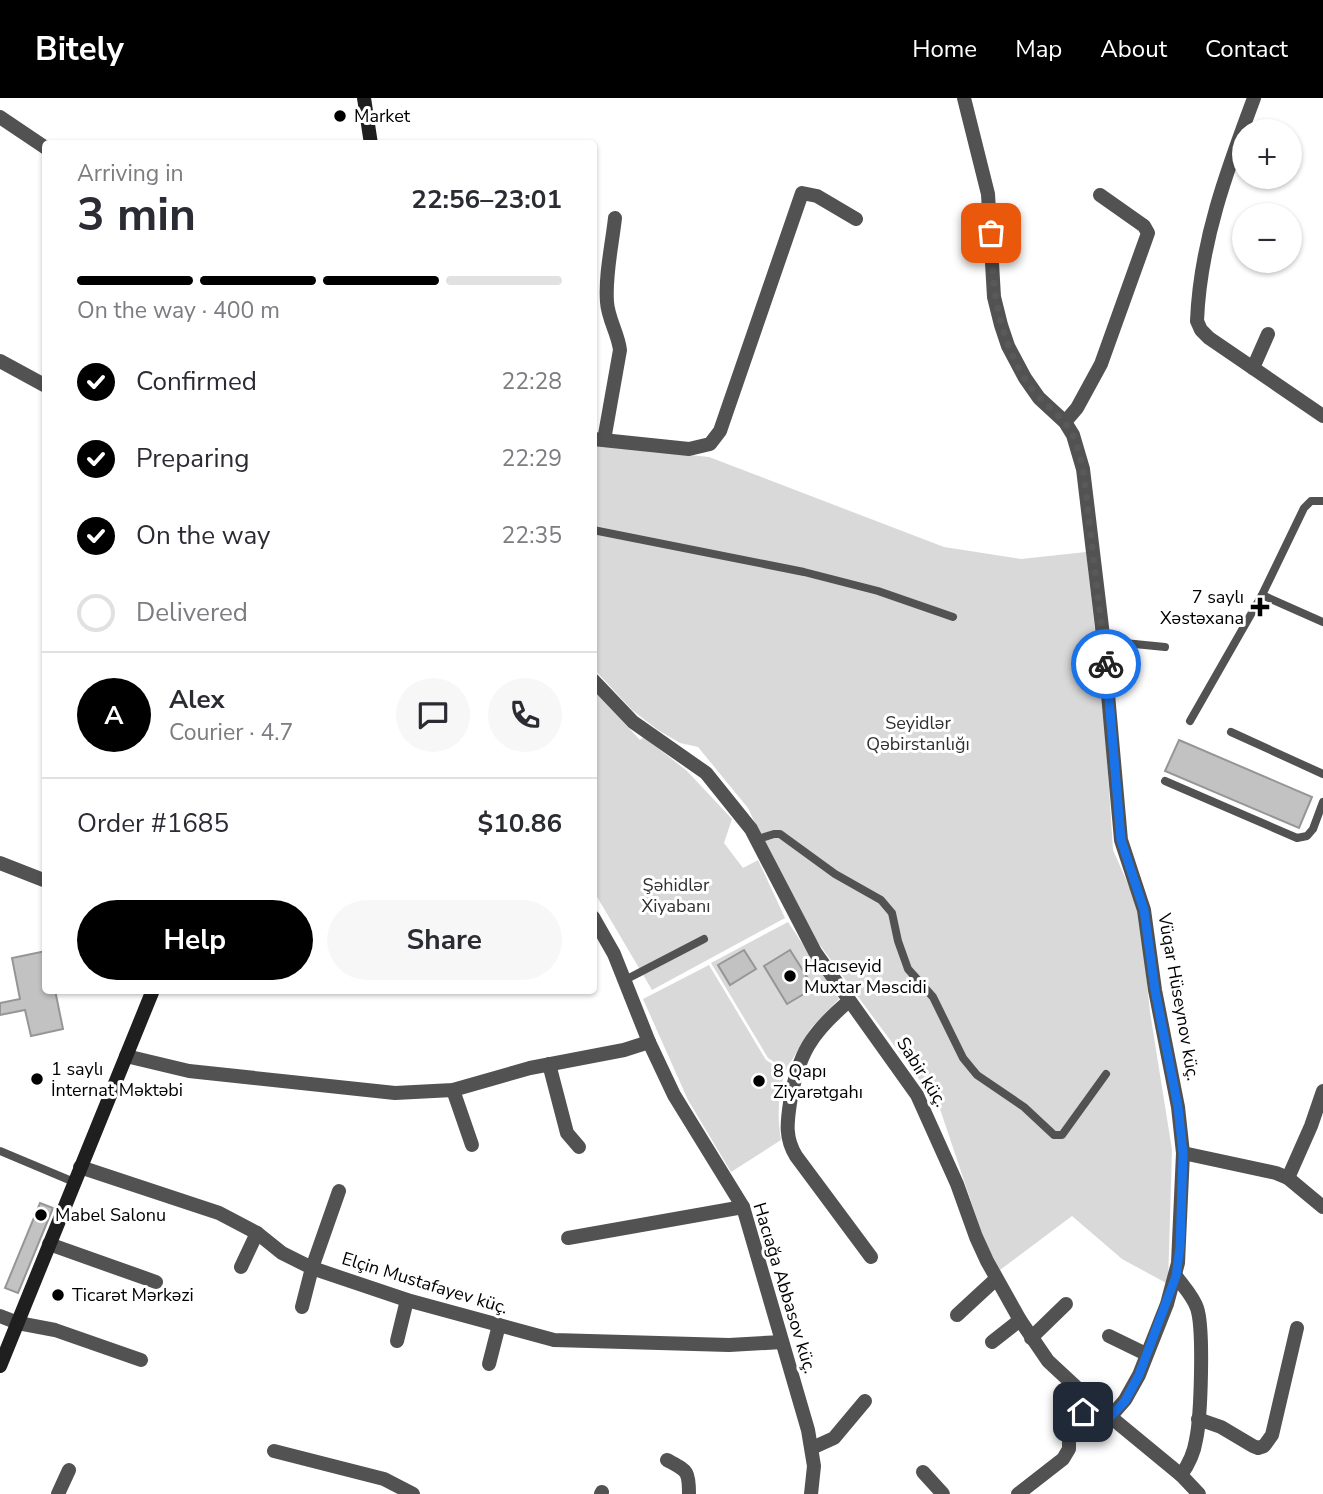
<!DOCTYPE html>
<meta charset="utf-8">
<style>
body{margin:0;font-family:"Nunito Sans",sans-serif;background:#f7f7f7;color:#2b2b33;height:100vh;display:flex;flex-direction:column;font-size:26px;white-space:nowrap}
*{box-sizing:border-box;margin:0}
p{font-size:23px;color:#7c7c81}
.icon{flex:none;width:38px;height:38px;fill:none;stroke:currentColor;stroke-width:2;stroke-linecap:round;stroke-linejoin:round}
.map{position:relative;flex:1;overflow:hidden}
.side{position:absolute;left:42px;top:42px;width:555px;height:854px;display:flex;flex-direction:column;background:#fff;border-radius:7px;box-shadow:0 2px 5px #0004}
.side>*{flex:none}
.controls{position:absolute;left:1232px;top:21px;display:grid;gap:14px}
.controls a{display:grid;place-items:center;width:70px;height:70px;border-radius:50%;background:#fff;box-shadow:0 2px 5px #0004;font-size:35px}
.pin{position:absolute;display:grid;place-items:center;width:60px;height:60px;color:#fff;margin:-30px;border-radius:14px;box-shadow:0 4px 10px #0006}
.courier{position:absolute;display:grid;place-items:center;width:70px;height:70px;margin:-35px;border:5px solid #1a73e8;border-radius:50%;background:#fff;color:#222;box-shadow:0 2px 9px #0007}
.summary em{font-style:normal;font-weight:700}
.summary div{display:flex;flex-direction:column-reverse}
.summary{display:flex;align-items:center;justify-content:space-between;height:119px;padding:0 35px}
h1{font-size:46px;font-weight:700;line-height:52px}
.bar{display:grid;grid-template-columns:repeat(4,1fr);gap:10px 7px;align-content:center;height:84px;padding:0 35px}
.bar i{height:9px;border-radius:5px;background:#e1e1e2}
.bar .on{background:#000}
.bar p{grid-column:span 4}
.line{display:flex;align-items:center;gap:18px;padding:0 35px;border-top:2px solid #e1e1e2}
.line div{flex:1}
.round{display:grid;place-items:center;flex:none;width:74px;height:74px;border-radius:37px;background:#f7f7f7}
ol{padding:0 35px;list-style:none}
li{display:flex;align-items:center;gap:21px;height:77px}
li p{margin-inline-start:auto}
li .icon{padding:7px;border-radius:50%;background:#000;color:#fff;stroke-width:4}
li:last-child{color:#7c7c81}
li i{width:38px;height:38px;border:4px solid #e1e1e2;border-radius:50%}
.action{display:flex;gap:14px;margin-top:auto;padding:14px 35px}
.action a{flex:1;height:80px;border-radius:42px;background:#000;color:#fff;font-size:28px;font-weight:700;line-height:80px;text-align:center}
.action a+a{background:#f7f7f7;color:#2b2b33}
header{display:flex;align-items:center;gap:42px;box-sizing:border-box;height:98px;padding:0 35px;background:#000;color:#fff}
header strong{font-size:33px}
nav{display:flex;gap:38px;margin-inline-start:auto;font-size:24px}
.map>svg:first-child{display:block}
</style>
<header>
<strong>Bitely</strong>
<nav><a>Home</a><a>Map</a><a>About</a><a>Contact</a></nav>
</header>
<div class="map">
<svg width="1323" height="1396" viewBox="0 0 1323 1396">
<rect width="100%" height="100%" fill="#fff"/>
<g fill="#d9d9d9">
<polygon points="593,347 709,359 944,449 1021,461 1086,454 1104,612 1113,752 1139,811 1150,914 1172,1052 1168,1186 1122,1161 1072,1118 1000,1172 984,1142 939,1008 799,819 748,710 698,649 680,645 658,632 632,612 593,570"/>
<polygon points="593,592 640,642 644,639 687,673 732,721 724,745 743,770 758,762 785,820 652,892 593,792"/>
<polygon points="788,824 839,901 811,930 786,972 768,960 711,865"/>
<path d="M709,867l57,95 19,12c-7,23 -8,44 -4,68l-50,32 -43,-72 -45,-101z"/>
</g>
<g fill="#c2c2c2" stroke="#969696" stroke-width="2">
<polygon points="1179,642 1312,699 1299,730 1165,673"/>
<polygon points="744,852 756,871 730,887 718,867"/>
<polygon points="790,852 814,890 787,906 764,868"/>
<polygon points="46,853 46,892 55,892 63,931 31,938 25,912 0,917 0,905 20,901 12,860"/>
<polygon points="40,1105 53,1110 18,1195 5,1190"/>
</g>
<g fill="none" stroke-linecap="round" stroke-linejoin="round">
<g stroke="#525252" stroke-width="8">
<polyline points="593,432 804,474 878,493 953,519"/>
<polyline points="1262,497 1323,524"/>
<polyline points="1104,543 1165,549"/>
<polyline points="1190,623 1262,497 1304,410 1311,403 1323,403"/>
<polyline points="1231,634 1323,676"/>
<polyline points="1165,683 1297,740 1307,738 1313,731 1323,704"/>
<polyline points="758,741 774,736 780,736 835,776 881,802 892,815 898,843 908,871 933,899 963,960 977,977 1024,1009 1054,1037 1062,1037 1106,976"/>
<polyline points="625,882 704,841"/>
<polyline points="0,1053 74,1084"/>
</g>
<g stroke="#525252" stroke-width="14">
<polyline points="964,0 988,96 994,199 1001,227 1008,248 1025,280 1039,300 1065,324 1073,337 1083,371 1102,529 1121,742 1144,812 1155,892 1178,1009 1183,1055 1178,1165 1167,1206 1139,1277 1125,1302 1111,1318"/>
<path d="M1254,0c-27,72 -54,145 -57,223l4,9 8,8 114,78"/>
<polyline points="0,19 46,50"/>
<polyline points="1253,270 1268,236"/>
<polyline points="1065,324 1077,310 1101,266 1148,135 1144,128 1100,97"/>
<polyline points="593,341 689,351 710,346 720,333 802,95 817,98 856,121"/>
<path d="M604,342l16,-90c-2,-17 -12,-31 -13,-48 -2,-27 5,-57 8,-84"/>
<polyline points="593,582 633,624 706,675 751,731 815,854 917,997 957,1086 976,1139 987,1163 1020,1222 1048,1263 1090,1302 1181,1377 1199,1396"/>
<polyline points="0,765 46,783"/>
<polyline points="593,819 614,856 649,944 674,997 743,1109 808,1332 814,1368 811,1396"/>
<path d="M849,903c-38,32 -51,53 -59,102 -3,20 -5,35 6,53l75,101"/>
<polyline points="126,958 189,973 395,995 453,992 530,970 624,952 649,944"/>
<polyline points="549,966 567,1035 579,1049"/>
<polyline points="453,992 472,1047"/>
<polyline points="1183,1055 1276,1075 1288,1080 1323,1109"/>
<polyline points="80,1069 219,1115 257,1135 282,1155 312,1170 407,1202 554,1242 729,1247 782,1244"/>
<polyline points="1288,1080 1311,1028 1323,993"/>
<polyline points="568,1140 743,1109"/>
<polyline points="49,1146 156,1184"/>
<polyline points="241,1169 257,1135"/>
<path d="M1176,1178c7,10 17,20 21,32 7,20 4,109 -1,132 -2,13 -7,24 -15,35"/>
<polyline points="302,1209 312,1170 339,1093"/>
<polyline points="957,1217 996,1181"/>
<polyline points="18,1225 55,1232 141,1262"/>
<polyline points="1109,1238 1146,1256"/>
<polyline points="1031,1240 1066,1206"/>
<polyline points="397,1243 407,1202"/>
<polyline points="992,1244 1020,1222"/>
<polyline points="489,1266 499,1227"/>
<polyline points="1198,1321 1221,1329 1253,1348 1258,1350 1264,1348 1272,1337 1297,1230"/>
<polyline points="812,1350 834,1340 865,1303"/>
<polyline points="274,1353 384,1381 413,1396"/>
<path d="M667,1362c20,11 22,10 22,34"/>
<polyline points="923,1374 943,1396"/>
<polyline points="58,1396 69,1372"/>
<polyline points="601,1396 602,1394"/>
<polyline points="1018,1396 1063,1361 1069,1351 1069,1340 1090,1302"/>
</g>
<g stroke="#525252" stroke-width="14">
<polyline points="0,263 46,288"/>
<polyline points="0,1218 18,1225"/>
</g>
<g stroke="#1f1f1f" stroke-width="14">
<polyline points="364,0 371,46"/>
<polyline points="0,1268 153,892"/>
</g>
</g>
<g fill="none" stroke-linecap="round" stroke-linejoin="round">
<path stroke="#595959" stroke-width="7" stroke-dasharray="0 12.6" d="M991,135c1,51 6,101 34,146 11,18 27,29 40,44 11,13 14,30 18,45l23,196"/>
<polyline stroke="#1a73e8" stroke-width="9" points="1083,1314 1090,1302 1111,1318 1125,1303 1139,1277 1176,1178 1180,1149 1183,1055 1178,1009 1155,892 1144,812 1121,742 1106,566"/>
</g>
<g fill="#000" stroke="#fff" stroke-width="2.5">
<circle cx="340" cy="18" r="7"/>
<path d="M1256.5 498.5h7v7h7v7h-7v7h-7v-7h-7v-7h7z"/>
<circle cx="790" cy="878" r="7"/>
<circle cx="37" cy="981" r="7"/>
<circle cx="759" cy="983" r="7"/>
<circle cx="41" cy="1117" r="7"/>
<circle cx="58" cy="1197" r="7"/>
</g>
<g text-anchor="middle" stroke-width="6" stroke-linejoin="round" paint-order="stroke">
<g font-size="18" fill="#000" stroke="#fff" text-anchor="start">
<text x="354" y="24">Market</text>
<text x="1244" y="505" text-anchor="end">7 saylı<tspan x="1244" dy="21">Xəstəxana</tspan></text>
<text x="804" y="874">Hacıseyid<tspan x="804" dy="21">Muxtar Məscidi</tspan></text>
<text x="51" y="977">1 saylı<tspan x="51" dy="21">İnternat Məktəbi</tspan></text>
<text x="773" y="979">8 Qapı<tspan x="773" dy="21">Ziyarətgahı</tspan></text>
<text x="55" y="1123">Mabel Salonu</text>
<text x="72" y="1203">Ticarət Mərkəzi</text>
</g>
<g font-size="18" fill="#303030" stroke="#fff">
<text x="918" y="631">Seyidlər<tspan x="918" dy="21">Qəbirstanlığı</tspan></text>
<text x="676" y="793">Şəhidlər<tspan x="676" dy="21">Xiyabanı</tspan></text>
</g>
<g font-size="18" fill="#000" stroke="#fff">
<text transform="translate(1179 899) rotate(80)" y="6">Vüqar Hüseynov küç.</text>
<text transform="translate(922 974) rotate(58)" y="6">Sabir küç.</text>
<text transform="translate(425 1185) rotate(17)" y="6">Elçin Mustafayev küç.</text>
<text transform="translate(785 1190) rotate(73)" y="6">Hacıağa Abbasov küç.</text>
</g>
</g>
</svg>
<div class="controls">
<a>+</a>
<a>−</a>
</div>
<div class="pin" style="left:991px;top:135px;background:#ea580c"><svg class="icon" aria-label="bag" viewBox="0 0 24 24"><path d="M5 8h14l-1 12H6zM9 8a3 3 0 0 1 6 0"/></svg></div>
<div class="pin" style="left:1083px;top:1314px;background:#1f2937"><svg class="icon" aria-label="home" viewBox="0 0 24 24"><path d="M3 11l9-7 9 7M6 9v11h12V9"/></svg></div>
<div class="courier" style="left:1106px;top:566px"><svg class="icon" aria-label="bike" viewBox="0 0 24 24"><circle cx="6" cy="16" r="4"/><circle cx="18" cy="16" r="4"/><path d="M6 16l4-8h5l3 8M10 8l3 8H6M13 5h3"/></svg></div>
<section class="side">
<div class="summary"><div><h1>3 min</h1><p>Arriving in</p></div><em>22:56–23:01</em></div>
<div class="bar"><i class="on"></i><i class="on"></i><i class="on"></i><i></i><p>On the way · 400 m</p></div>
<ol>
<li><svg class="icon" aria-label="check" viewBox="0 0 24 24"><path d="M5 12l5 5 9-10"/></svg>Confirmed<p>22:28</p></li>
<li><svg class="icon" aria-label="check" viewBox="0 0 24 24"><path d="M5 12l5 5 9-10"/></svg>Preparing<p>22:29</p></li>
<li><svg class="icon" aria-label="check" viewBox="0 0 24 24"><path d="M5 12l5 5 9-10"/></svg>On the way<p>22:35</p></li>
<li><i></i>Delivered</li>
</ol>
<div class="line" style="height:126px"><b class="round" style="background:#000;color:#fff">A</b><div><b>Alex</b><p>Courier · 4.7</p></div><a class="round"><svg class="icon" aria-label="chat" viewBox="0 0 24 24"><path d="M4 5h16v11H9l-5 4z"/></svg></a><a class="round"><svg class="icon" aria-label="phone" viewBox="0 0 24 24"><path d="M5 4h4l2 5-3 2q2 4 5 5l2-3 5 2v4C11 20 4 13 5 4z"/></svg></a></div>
<div class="line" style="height:91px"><div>Order #1685</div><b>$10.86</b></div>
<div class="action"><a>Help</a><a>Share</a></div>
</section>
</div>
